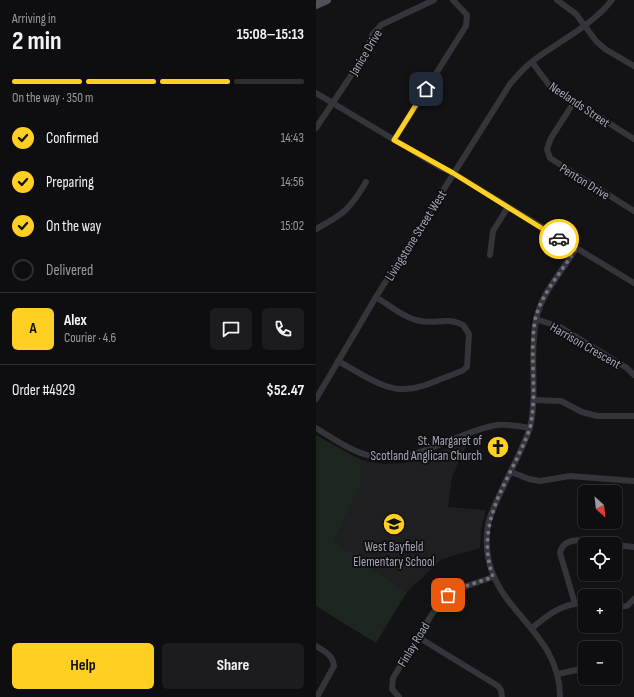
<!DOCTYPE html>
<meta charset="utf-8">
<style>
body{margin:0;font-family:"Sofia Sans Condensed",sans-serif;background:#1c1c1e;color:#f1f3f6;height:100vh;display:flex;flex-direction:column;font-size:15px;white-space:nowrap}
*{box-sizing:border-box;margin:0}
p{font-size:13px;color:#9b9c9f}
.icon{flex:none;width:22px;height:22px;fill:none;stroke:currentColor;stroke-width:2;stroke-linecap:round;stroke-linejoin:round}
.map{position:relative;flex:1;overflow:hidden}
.drawer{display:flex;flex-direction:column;background:#0e0e10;width:316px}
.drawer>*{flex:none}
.needle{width:26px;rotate:153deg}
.tools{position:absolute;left:262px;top:485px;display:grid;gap:8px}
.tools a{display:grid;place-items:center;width:44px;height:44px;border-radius:6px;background:#0e0e10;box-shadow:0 1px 3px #0004,0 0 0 1px #2e2e30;font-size:20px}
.pin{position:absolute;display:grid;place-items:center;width:34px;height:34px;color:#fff;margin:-17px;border-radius:8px;box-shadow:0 2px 6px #0006}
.courier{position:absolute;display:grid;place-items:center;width:40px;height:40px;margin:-20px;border:3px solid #ffcf21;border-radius:50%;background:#fff;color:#222;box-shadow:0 1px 5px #0007}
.summary em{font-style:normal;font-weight:700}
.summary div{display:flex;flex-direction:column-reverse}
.summary{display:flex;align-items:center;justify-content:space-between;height:68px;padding:0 12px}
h1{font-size:26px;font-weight:700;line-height:30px}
.bar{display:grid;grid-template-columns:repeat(4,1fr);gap:6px 4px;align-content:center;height:48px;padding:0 12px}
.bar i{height:5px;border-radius:3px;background:#2e2e30}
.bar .active{background:#ffcf21}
.bar p{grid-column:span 4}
.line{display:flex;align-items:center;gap:10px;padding:0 12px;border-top:1px solid #2e2e30}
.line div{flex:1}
.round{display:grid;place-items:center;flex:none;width:42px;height:42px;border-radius:6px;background:#1c1c1e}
ol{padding:0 12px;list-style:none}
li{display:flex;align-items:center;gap:12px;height:44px}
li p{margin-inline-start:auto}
li .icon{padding:4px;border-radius:50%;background:#ffcf21;color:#111;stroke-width:4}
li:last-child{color:#9b9c9f}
li i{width:22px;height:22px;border:2px solid #2e2e30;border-radius:50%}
.action{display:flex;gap:8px;margin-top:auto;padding:8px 12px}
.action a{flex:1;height:46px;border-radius:6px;background:#ffcf21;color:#111;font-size:16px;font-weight:700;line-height:46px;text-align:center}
.action a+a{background:#1c1c1e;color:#f1f3f6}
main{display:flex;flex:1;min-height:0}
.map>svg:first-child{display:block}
</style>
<main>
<section class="drawer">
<div class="summary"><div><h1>2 min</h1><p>Arriving in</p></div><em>15:08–15:13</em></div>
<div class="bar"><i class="active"></i><i class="active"></i><i class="active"></i><i></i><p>On the way · 350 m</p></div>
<ol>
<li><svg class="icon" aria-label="check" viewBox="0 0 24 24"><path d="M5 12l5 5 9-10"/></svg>Confirmed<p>14:43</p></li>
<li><svg class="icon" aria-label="check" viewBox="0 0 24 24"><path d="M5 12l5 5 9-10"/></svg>Preparing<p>14:56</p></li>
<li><svg class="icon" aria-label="check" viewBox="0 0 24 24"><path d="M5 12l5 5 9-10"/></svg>On the way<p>15:02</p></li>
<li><i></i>Delivered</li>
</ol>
<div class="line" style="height:72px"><b class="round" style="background:#ffcf21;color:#111">A</b><div><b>Alex</b><p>Courier · 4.6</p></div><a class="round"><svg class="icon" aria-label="chat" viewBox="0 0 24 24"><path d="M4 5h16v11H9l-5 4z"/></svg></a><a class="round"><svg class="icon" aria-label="phone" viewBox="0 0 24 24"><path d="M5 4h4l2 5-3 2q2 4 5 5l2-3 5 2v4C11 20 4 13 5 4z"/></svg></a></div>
<div class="line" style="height:52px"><div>Order #4929</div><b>$52.47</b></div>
<div class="action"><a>Help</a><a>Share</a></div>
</section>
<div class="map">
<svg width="318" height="697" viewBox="0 0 318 697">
<rect width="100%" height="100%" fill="#131315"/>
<polygon fill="#1f1f22" points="152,441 136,477 132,507 170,510 165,530 164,548 126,559 91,592 18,541 46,482 45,460 69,464 88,463"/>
<polygon fill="#1d251f" points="0,435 45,460 46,482 18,541 91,592 60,643 0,606"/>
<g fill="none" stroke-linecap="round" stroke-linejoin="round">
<g stroke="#34343b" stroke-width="6">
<polyline points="241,0 260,14 280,41 289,49 318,66"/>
<polyline points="216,62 233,85 318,139"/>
<polyline points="0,93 122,166 137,173 318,283"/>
<polyline points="258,102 235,138 231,149 234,158 318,211"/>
<polyline points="0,128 36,74 51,49 56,35 65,25 118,0"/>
<polyline points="78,140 150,26 151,15 137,0"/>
<path d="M0,229c28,-15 34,-20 50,-47"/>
<polyline points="174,255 177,231 192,207"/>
<polyline points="220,319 244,327 311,368 318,375"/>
<path d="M22,361c17,9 45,29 65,28 20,0 41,-12 59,-18l5,-4 2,-33 -6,-9c-13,-8 -29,-1 -43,-4 -16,-3 -31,-16 -44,-24"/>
<path d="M0,399l60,-102 134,-213c6,-7 12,-14 19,-20 27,-22 61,-36 83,-64"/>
<polyline points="218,400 245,401 266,412 281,416 318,416"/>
<path d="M0,428c15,9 31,21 48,26 46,16 89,-22 133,-29 11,-1 22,1 33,3"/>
<polyline points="195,472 213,479 224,481 254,476 318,481"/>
<polyline points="299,545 318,547"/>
<path d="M259,604l-15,-51c4,-20 32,-11 46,-9"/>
<polyline points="299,607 311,606 318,599"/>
<path d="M216,628c16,-13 31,-26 53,-24"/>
<polyline points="102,637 182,686 185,690 186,697"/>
<path d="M0,646c8,5 17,9 18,20l-17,31"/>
<polyline points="242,674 269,668"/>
<polyline points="83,697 76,689 77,678 116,614 126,601 142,589 177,577"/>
<path d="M244,697c0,-75 -85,-89 -72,-172 3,-15 11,-28 17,-42 9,-18 18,-36 25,-55 8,-36 -1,-72 6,-108 5,-27 27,-49 40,-72"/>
</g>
<polyline stroke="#50515a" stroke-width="8" points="0,5 11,0"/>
</g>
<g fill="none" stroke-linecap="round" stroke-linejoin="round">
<path stroke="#71737e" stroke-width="4" stroke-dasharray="0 7.2" d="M132,595l15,-8 30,-10c-20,-58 19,-98 37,-149 8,-36 -1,-72 5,-108 6,-27 28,-49 41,-72l-17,-9"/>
<polyline stroke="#ffcf21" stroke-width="5" points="110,89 78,140 137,173 243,239"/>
</g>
<defs>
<g id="church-disc" transform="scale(1.15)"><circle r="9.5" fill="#ffcf21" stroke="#0e0e10"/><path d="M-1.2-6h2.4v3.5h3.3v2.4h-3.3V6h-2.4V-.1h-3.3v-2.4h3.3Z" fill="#111"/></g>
<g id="school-disc" transform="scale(1.15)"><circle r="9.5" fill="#ffcf21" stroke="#0e0e10"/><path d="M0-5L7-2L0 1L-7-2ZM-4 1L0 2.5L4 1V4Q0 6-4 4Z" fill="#111"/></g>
</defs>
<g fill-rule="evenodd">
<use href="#church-disc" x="182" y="447"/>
<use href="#school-disc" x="78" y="524"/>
</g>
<g text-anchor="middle" stroke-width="3.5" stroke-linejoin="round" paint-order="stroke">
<g font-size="13" fill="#a3a7b7" stroke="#0e0e10">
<text transform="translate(49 52) rotate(-59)" y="5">Janice Drive</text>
<text transform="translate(264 104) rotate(34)" y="5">Neelands Street</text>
<text transform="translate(269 181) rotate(32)" y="5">Penton Drive</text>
<text transform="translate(99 235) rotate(-58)" y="5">Livingstone Street West</text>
<text transform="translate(270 345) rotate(30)" y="5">Harrison Crescent</text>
<text transform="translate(97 644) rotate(-59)" y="5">Finlay Road</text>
</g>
<g font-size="13" fill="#a3a7b7" stroke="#0e0e10" text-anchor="end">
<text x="166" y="445">St. Margaret of<tspan x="166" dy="15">Scotland Anglican Church</tspan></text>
<text x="78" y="551" text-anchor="middle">West Bayfield<tspan x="78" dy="15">Elementary School</tspan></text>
</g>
</g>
</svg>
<div class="tools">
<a><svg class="needle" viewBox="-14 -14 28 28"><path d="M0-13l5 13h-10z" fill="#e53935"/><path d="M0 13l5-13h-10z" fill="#9b9c9f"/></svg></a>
<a><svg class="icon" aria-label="locate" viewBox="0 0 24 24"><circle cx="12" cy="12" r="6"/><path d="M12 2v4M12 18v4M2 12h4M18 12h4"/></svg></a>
<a>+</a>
<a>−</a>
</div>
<div class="pin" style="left:132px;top:595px;background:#ea580c"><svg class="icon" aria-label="bag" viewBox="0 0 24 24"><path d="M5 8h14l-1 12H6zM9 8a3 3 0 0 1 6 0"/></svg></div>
<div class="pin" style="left:110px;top:89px;background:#1f2937"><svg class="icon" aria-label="home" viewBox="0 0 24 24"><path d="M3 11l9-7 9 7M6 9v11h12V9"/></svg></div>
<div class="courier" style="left:243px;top:239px"><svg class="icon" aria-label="car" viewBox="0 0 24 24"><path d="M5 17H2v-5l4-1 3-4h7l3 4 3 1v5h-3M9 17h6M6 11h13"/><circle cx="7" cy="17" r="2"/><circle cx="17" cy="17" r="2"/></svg></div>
</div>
</main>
